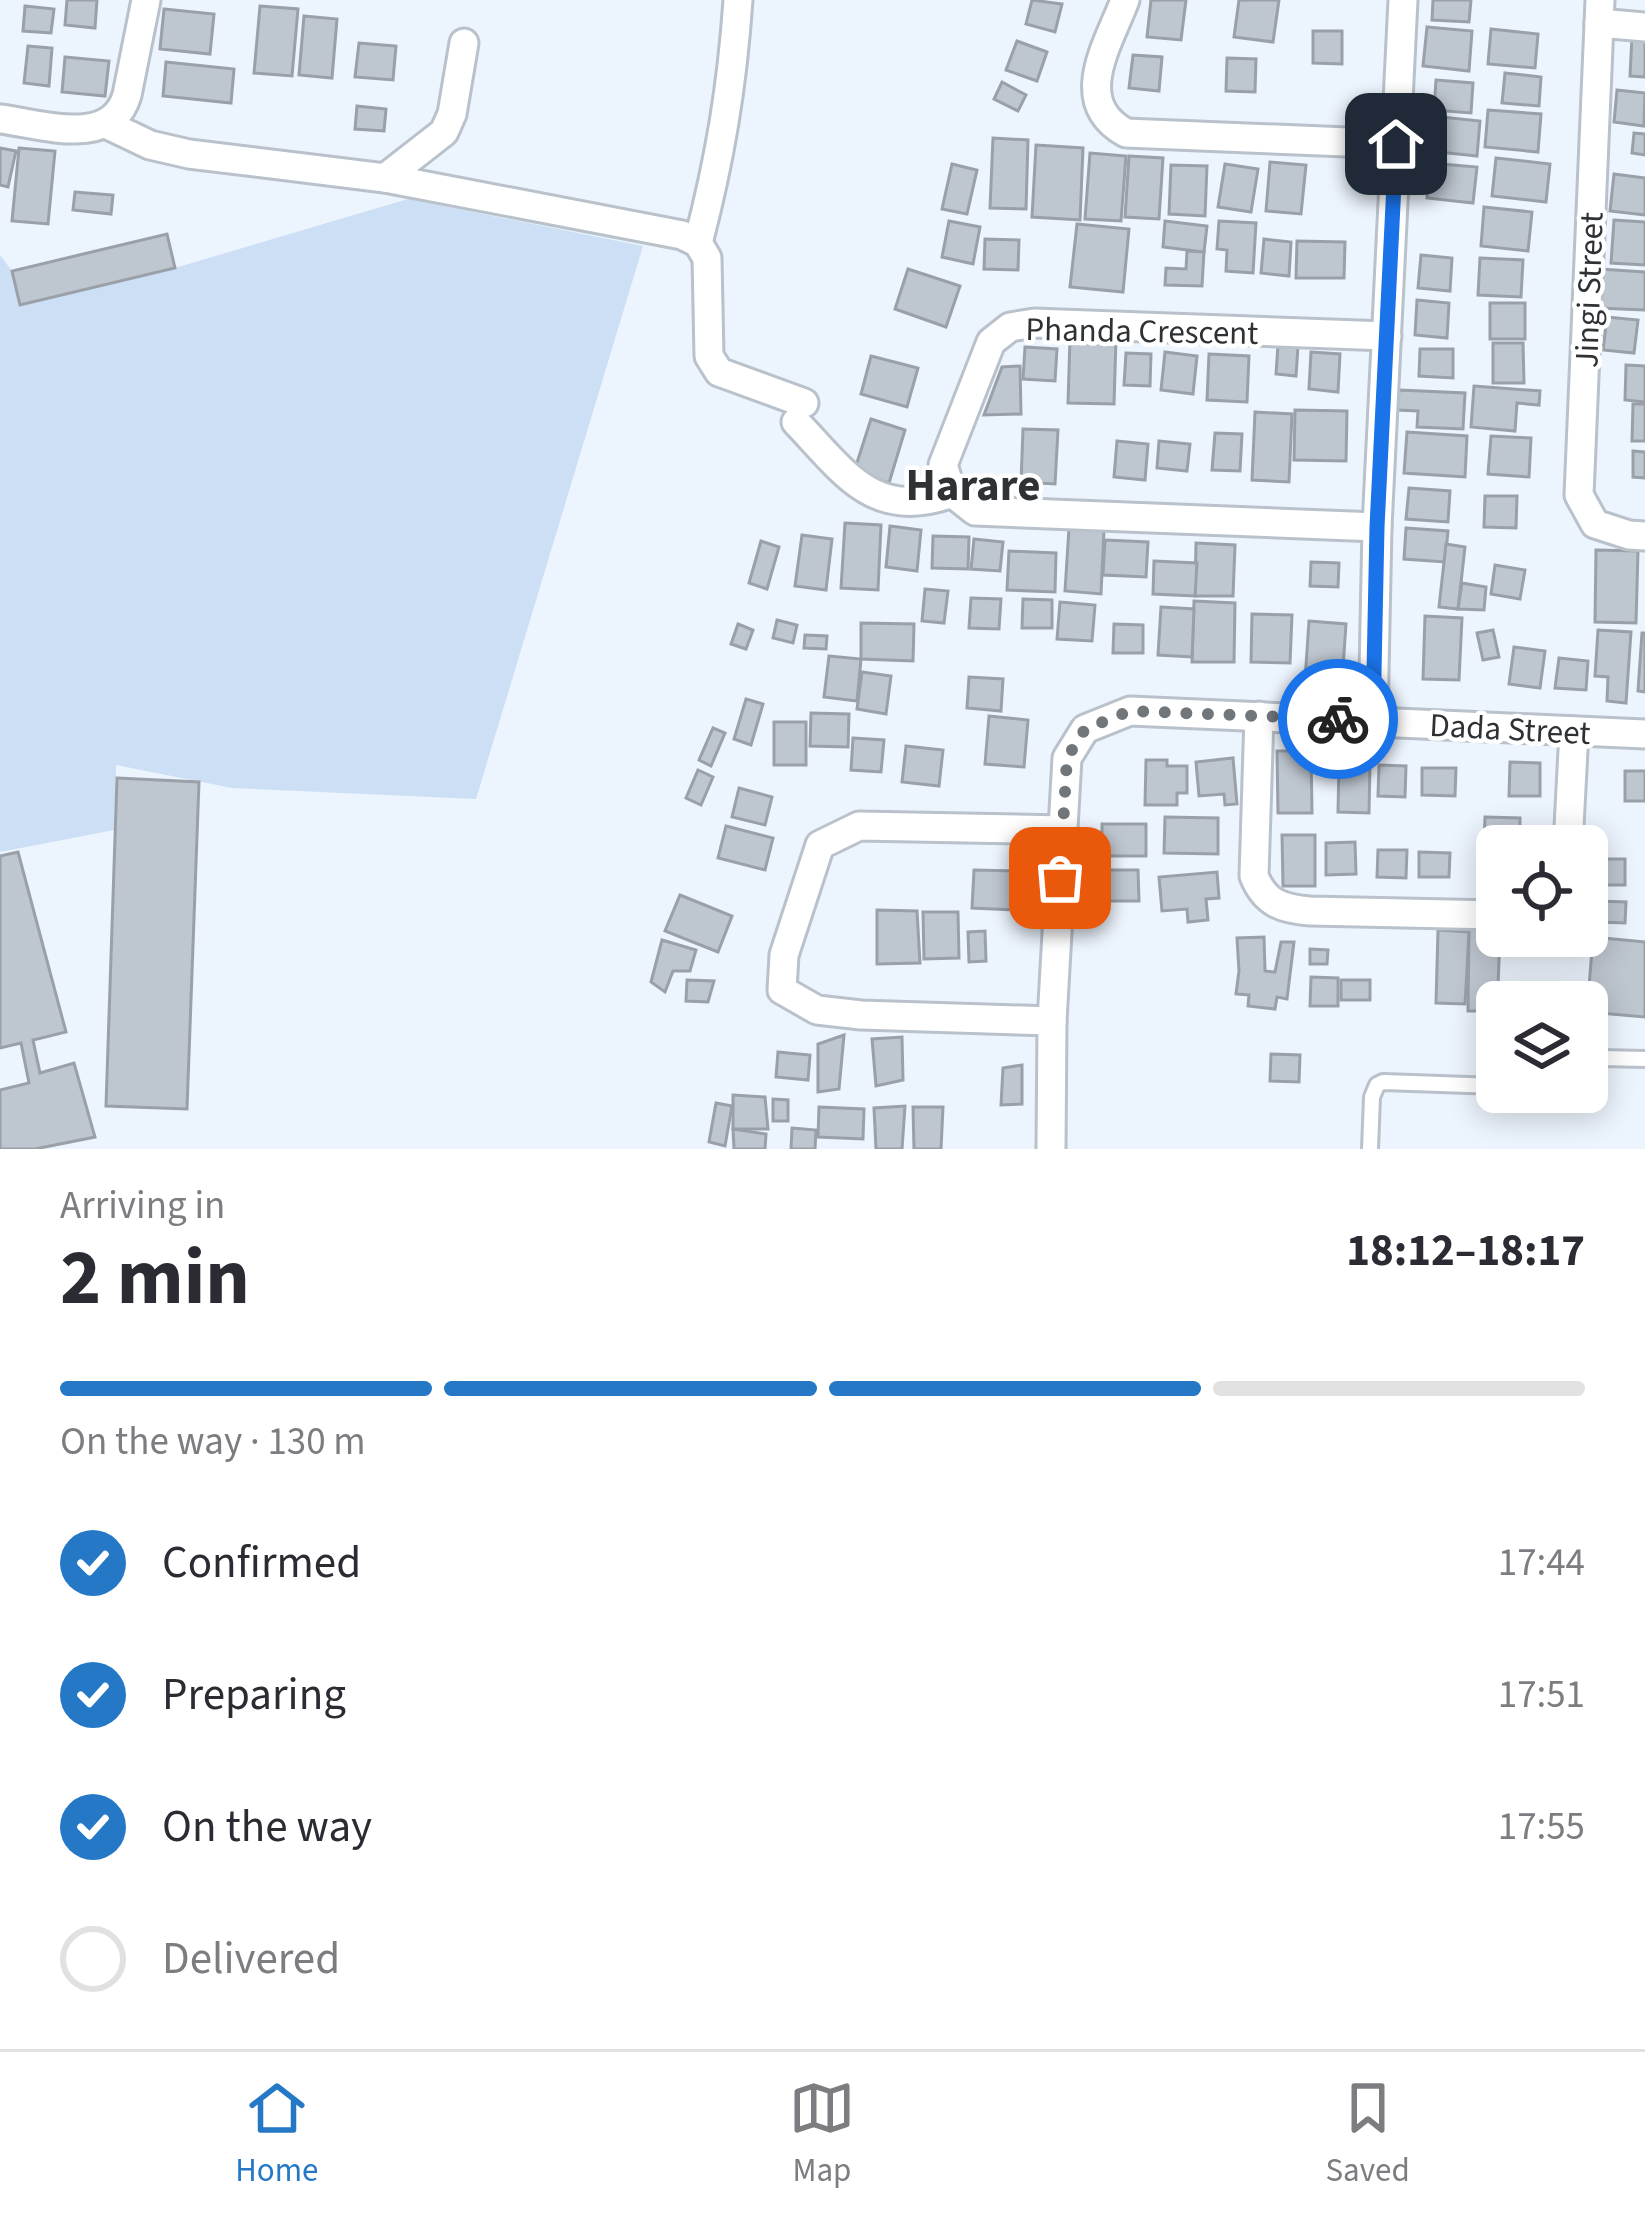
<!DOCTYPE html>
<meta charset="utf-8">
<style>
body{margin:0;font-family:"Source Sans 3",sans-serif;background:#f7f7f7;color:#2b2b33;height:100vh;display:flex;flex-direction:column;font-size:45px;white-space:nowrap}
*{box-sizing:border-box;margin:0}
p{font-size:39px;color:#7c7c81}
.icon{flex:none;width:66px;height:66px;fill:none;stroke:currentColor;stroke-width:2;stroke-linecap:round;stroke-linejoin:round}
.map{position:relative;height:1149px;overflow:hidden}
.drawer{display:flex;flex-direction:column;background:#fff;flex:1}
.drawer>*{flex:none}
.tools{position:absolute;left:1476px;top:825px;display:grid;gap:24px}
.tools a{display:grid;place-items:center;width:132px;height:132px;border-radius:18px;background:#fff;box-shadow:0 6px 30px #0003;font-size:60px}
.pin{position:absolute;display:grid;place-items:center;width:102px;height:102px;color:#fff;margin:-51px;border-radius:24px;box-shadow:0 6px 18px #0006}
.courier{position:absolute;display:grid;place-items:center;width:120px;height:120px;margin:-60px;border:9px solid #1a73e8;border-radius:50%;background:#fff;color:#222;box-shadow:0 3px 15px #0007}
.summary em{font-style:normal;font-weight:700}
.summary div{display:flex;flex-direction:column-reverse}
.summary{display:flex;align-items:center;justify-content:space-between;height:204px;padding:0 60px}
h1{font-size:78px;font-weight:700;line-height:90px}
.bar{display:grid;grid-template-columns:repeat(4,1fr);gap:18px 12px;align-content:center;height:144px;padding:0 60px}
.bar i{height:15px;border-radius:9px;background:#e1e1e2}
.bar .current{background:#2478c6}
.bar p{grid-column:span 4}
ol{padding:0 60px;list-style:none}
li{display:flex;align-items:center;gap:36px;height:132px}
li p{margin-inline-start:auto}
li .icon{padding:12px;border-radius:50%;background:#2478c6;color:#fff;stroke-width:4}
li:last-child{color:#7c7c81}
li i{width:66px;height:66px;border:6px solid #e1e1e2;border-radius:50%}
.tabs{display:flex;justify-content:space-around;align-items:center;height:168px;border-top:3px solid #e1e1e2;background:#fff;font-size:33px;color:#7c7c81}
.tabs a{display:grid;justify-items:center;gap:6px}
.tabs .current{color:#2478c6}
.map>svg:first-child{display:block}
</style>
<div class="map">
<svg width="1645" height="1149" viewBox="0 0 1645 1149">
<rect width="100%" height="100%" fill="#ecf4fd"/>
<polygon fill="#ccdff5" points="408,199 643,246 476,799 232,788 116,765 114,830 0,852 0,255 12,271 21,305 175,268"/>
<g fill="#bec6cf" stroke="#99a0a8" stroke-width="3">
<polygon points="67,0 97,0 95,28 65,25"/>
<polygon points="1032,0 1062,4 1055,32 1026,24"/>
<polygon points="1151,0 1186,0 1181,40 1147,37"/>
<polygon points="1239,0 1279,0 1273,42 1234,37"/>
<polygon points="1433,0 1471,0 1469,22 1432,20"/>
<polygon points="25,6 54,9 51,33 23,31"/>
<polygon points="260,6 298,9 292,76 254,73"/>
<polygon points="164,9 214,14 210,54 160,49"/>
<polygon points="304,16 337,19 332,78 299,75"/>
<polygon points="1427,27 1472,31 1469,71 1423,66"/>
<polygon points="1491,29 1538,34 1535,68 1488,64"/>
<polygon points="1313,31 1342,31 1342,64 1313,63"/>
<polygon points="1632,36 1645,37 1645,77 1630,76"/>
<polygon points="1017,41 1047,52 1037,81 1006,70"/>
<polygon points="359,43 396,46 393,80 355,77"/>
<polygon points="28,46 52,48 49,86 24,83"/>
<polygon points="1133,55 1162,57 1159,91 1129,88"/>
<polygon points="65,57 109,61 105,96 62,92"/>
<polygon points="1227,58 1256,59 1255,92 1226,91"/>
<polygon points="166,62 234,69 231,103 163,96"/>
<polygon points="1505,73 1541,77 1539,106 1502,103"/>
<polygon points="1436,80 1473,83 1471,113 1434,110"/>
<polygon points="1002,82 1026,95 1018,111 994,99"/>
<polygon points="1617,90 1645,93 1644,126 1614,122"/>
<polygon points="357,106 386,109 384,131 355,129"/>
<polygon points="1488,110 1541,114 1538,152 1485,147"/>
<polygon points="1432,116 1480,121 1477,156 1429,151"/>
<polygon points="1634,133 1645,134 1645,155 1632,153"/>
<polygon points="993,138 1028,140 1026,209 990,208"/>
<polygon points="1036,145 1083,148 1080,220 1032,217"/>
<polygon points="0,148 16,151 8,187 0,185"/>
<polygon points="19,148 55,151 48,224 12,221"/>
<polygon points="1090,153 1126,156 1121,221 1085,219"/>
<polygon points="1129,156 1163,158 1159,219 1125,217"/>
<polygon points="1496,158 1550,164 1546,202 1492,196"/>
<polygon points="1270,162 1306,165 1301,214 1266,211"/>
<polygon points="1430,163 1477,167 1473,203 1427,198"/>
<polygon points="952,164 977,170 967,214 942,209"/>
<polygon points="1225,164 1258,169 1251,212 1218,207"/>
<polygon points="1171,165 1207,166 1205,216 1169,214"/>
<polygon points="1614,174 1645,178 1645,215 1610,211"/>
<polygon points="75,192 113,195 111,214 73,210"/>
<polygon points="1484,207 1532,212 1528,251 1481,246"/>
<polygon points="1614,220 1645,222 1645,265 1611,263"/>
<polygon points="949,221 980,227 973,264 942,257"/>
<polygon points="1165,221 1207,226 1204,252 1163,247"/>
<polygon points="1219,221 1256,223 1253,273 1226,271 1227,250 1217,249"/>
<polygon points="1077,224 1129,229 1123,292 1070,287"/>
<polygon points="167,234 175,268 20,305 12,271"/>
<polygon points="985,239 1019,240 1018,270 984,269"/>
<polygon points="1264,239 1291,242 1289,276 1261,273"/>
<polygon points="1297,241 1345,242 1344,278 1296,278"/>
<polygon points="1187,251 1204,252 1202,286 1165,285 1166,268 1186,269"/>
<polygon points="1421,255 1452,258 1450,291 1418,288"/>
<polygon points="1480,258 1523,260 1521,297 1478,295"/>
<polygon points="908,269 960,286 946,327 895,309"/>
<polygon points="1600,269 1645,272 1645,310 1598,308"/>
<polygon points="1417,300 1449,303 1447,338 1415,335"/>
<rect x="1490" y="303" width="35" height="36"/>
<polygon points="1607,317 1638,320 1634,353 1603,350"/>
<polygon points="1070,338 1116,339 1114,404 1068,403"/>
<polygon points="1493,343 1523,343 1524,383 1493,383"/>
<polygon points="1278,345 1298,346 1296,376 1276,374"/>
<polygon points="1025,347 1057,349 1055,381 1023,379"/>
<polygon points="1420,349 1453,349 1453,378 1419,376"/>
<polygon points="1165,352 1197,356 1193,394 1161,390"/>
<polygon points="1311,352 1340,354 1338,392 1309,389"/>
<polygon points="1126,353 1151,354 1150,386 1124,385"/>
<polygon points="1209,354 1249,356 1247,402 1207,400"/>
<polygon points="871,356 918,368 907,407 861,394"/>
<polygon points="1626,365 1645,366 1645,402 1625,400"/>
<polygon points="1020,366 1021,414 984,415 1002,367"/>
<polygon points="1474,386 1540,391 1539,405 1517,403 1515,431 1471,427"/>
<polygon points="1399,390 1465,393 1463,429 1417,427 1418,411 1397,410"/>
<polygon points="1633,404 1645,404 1645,441 1632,441"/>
<polygon points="1295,410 1347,411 1346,461 1294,460"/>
<polygon points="1255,412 1292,414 1289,482 1252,480"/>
<polygon points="871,419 905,430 889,483 854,472"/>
<polygon points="1023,429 1058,430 1055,484 1021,482"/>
<polygon points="1407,432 1467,436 1465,477 1404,473"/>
<polygon points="1215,433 1242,434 1240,471 1212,470"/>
<polygon points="1491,436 1531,438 1529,477 1488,474"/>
<polygon points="1117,441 1148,444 1145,480 1114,477"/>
<polygon points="1159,441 1190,444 1187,471 1157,468"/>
<polygon points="1633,451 1645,452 1645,478 1633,477"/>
<polygon points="1409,488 1450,491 1448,522 1406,519"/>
<polygon points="1485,496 1517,496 1516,528 1484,527"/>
<polygon points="845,523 881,525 878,590 841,588"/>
<polygon points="890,526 921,530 917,571 886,567"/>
<polygon points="1069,528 1104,530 1101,594 1065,591"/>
<polygon points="1406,528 1448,531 1445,562 1404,559"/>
<polygon points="802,535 832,539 826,590 795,586"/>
<polygon points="933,536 969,537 968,569 932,568"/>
<polygon points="974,539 1003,542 1000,571 971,569"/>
<polygon points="1105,540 1148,542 1146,577 1103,575"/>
<polygon points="761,541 779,547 767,589 749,583"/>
<polygon points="1196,543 1235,545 1233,596 1195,596"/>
<polygon points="1446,544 1465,547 1458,609 1439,607"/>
<polygon points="1596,550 1638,551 1636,623 1595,622"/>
<polygon points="1009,551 1056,553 1055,592 1007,590"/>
<polygon points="1154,561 1197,563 1195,596 1153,594"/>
<polygon points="1311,562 1339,563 1338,587 1310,586"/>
<polygon points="1495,565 1525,570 1520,599 1491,594"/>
<polygon points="1462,583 1486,587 1484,610 1458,609"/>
<polygon points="925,589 948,591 944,623 922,621"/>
<polygon points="971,598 1001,599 999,629 969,628"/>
<polygon points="1023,599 1052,600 1052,628 1022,628"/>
<polygon points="1194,601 1235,603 1234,662 1192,662"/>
<polygon points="1060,602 1095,605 1092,641 1057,639"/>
<polygon points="1161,607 1194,609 1192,657 1158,655"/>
<polygon points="1252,614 1292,615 1290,663 1251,662"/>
<polygon points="1425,616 1462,618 1459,680 1423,679"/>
<polygon points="777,620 797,625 793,643 773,638"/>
<polygon points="1309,621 1346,624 1342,683 1305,680"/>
<polygon points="861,623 914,624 913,661 861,659"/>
<polygon points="738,624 753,630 746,649 731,644"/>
<polygon points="1114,624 1143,625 1143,653 1113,653"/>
<polygon points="1493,630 1499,657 1483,660 1477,633"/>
<polygon points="1598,630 1631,632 1626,703 1607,701 1608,677 1595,676"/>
<polygon points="1642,633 1645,633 1645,692 1638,691"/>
<polygon points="805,635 827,636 826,649 804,648"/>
<polygon points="1514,647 1545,651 1540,688 1509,684"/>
<polygon points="829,656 861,659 857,701 824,697"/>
<polygon points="1559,658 1588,661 1586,690 1555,688"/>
<polygon points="862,672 891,676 886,714 857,709"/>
<polygon points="969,677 1003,679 1001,711 967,708"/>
<polygon points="746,699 763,704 751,745 734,739"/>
<polygon points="811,713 849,714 848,747 810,746"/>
<polygon points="989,716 1028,720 1024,767 985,764"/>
<rect x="774" y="722" width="32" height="43"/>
<polygon points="713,728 725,733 711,766 699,760"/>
<polygon points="853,738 884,740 881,772 851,770"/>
<polygon points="906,746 943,750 939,786 902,782"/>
<polygon points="1277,751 1311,751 1312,813 1278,813"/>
<polygon points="1233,758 1237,804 1225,805 1224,794 1199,796 1196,762"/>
<polygon points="1146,760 1167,760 1167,766 1187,766 1187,793 1177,793 1177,805 1145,805"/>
<polygon points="1510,762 1540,763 1540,796 1509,796"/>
<polygon points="1339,764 1370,764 1369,813 1338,812"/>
<polygon points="1379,765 1406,766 1405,797 1378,796"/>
<polygon points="1422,768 1456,768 1455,796 1422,795"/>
<polygon points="698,770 713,777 701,805 686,798"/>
<rect x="1625" y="771" width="20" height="30"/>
<polygon points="117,778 199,782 187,1109 106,1106"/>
<polygon points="739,788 772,797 765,825 732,817"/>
<polygon points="1165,817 1218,818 1218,854 1164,853"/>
<polygon points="1485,817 1520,818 1520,843 1484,843"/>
<rect x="1102" y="824" width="44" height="32"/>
<polygon points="726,826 773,838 765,870 718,858"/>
<polygon points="1282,835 1315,835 1315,886 1283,886"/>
<polygon points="1355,842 1356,874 1326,875 1326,843"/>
<polygon points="1378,850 1407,850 1406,878 1377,877"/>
<polygon points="18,852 66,1032 33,1040 40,1073 74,1063 95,1137 35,1149 0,1149 0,1090 29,1083 21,1043 0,1048 0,856"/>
<polygon points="1419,852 1450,853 1449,877 1419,877"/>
<rect x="1599" y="859" width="26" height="26"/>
<polygon points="974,870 1015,871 1014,910 972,908"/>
<polygon points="1100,870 1138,870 1139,901 1100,901"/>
<polygon points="1217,872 1219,898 1206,899 1208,920 1188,922 1187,909 1162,911 1159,877"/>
<polygon points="680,895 732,916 718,952 665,931"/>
<polygon points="1597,901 1626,902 1625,923 1597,922"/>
<polygon points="877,910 917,911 920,963 877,964"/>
<polygon points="923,912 958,912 959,958 924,959"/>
<polygon points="1469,927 1497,928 1497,936 1500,936 1497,1011 1468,1011"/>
<polygon points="1438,930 1469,932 1465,1004 1436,1003"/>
<polygon points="985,931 986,961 969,962 968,932"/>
<polygon points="1264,937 1265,971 1275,972 1281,942 1294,942 1287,999 1277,997 1275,1009 1248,1006 1249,995 1236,994 1239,971 1237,938"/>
<polygon points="1593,937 1645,942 1645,1017 1587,1012"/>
<polygon points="662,940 696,950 690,971 673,971 665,992 651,982"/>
<polygon points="1310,949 1328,950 1327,964 1310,964"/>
<polygon points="1311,977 1338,978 1338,1006 1310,1006"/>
<polygon points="687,980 714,981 708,1002 686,1001"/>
<rect x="1341" y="980" width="29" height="20"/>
<polygon points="844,1035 839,1089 818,1092 818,1044"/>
<polygon points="902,1037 903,1080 876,1086 872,1039"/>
<polygon points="778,1052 810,1055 808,1080 776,1077"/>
<polygon points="1271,1054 1300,1055 1299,1082 1270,1081"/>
<polygon points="1022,1065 1022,1104 1001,1105 1003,1068"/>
<polygon points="733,1095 765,1097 768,1129 733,1129"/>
<polygon points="773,1099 788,1100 788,1121 773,1121"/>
<polygon points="716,1103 732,1106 725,1146 709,1142"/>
<polygon points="905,1106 902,1149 876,1149 874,1108"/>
<polygon points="819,1107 864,1109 863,1139 818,1137"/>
<polygon points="913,1107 943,1107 941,1149 914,1149"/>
<polygon points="792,1128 816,1130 815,1149 791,1149"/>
<polygon points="733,1129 766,1134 765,1149 734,1149"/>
</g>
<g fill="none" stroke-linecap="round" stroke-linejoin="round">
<g stroke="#b9c1ca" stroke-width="20">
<g id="lane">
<polyline points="1587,1087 1596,1079 1596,1066 1602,1058 1645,1059"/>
<polyline points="1370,1149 1372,1097 1377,1085 1383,1082 1497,1086"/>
</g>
</g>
<g stroke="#b9c1ca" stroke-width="33">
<g id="street">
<path d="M1125,0c-17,45 -55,102 1,133l270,11"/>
<polyline points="1600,0 1579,495 1595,524 1629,535 1645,536"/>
<polyline points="1599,23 1645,27"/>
<path d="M0,119c42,5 111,30 127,-24l19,-95"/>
<polyline points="106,124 150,145 189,154 385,178 682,235 698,243 707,258 709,356 719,372 804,403"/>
<polyline points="385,178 444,132 452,114 464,43"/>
<path d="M698,243c22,-84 34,-156 40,-243"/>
<path d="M796,422c48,50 78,100 156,71"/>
<polyline points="1377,527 975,511 952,493 943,465 991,342 1010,327 1034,323 1387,336"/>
<path d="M1259,716l-5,160c11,27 28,33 56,35l187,4"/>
<polyline points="1373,720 1377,527 1403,0"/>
<polyline points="1568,846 1574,731"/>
<polyline points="1052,1021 861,1015 817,1010 782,990 784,955 820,845 859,826 1063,830"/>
<polyline points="1051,1149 1052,1021 1067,758 1085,729 1130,711 1645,734"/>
</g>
</g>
<use href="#lane" stroke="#fff" stroke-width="14"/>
<use href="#street" stroke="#fff" stroke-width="27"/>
</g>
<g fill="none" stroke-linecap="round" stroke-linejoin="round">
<polyline stroke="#71767b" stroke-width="12" stroke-dasharray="0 21.6" points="1060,878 1067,758 1085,729 1130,711 1338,719"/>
<polyline stroke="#1a73e8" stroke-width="15" points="1338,719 1373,720 1377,527 1396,144"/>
</g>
<g text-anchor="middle" stroke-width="9" stroke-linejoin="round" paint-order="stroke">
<g font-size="33" fill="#2f3235" stroke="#fff">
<text transform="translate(1588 290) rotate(-88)" y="12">Jingi Street</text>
<text transform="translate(1142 330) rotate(1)" y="12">Phanda Crescent</text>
<text transform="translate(1510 728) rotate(3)" y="12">Dada Street</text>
</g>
<g font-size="45" font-weight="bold" fill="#2f3235" stroke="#fff">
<text x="973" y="500">Harare</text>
</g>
</g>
</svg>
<div class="tools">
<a><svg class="icon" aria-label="locate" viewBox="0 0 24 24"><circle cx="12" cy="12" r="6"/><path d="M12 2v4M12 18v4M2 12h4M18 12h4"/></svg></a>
<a><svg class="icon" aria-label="layers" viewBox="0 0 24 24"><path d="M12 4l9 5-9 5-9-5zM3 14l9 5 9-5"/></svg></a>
</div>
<div class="pin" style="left:1060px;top:878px;background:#ea580c"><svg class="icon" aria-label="bag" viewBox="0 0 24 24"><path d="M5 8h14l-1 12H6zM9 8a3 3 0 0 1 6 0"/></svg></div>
<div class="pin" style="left:1396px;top:144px;background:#1f2937"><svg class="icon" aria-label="home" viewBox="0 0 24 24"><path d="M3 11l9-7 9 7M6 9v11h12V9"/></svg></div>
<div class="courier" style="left:1338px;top:719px"><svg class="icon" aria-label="bike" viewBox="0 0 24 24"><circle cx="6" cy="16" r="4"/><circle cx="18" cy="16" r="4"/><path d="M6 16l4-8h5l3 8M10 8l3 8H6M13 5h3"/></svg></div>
</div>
<section class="drawer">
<div class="summary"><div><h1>2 min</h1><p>Arriving in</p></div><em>18:12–18:17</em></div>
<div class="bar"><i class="current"></i><i class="current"></i><i class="current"></i><i></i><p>On the way · 130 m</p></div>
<ol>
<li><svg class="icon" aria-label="check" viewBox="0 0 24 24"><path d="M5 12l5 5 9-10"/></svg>Confirmed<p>17:44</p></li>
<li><svg class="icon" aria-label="check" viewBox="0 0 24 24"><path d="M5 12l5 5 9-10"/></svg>Preparing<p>17:51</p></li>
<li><svg class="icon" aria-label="check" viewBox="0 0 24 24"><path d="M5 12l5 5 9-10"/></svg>On the way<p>17:55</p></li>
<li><i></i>Delivered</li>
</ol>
</section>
<nav class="tabs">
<a class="current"><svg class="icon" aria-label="home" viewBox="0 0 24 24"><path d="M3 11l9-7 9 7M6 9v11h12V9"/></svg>Home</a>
<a><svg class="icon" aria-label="map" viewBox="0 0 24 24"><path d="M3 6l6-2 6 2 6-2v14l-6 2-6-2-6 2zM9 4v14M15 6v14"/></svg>Map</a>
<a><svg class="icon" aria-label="saved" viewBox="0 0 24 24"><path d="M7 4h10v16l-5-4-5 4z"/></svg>Saved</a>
</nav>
